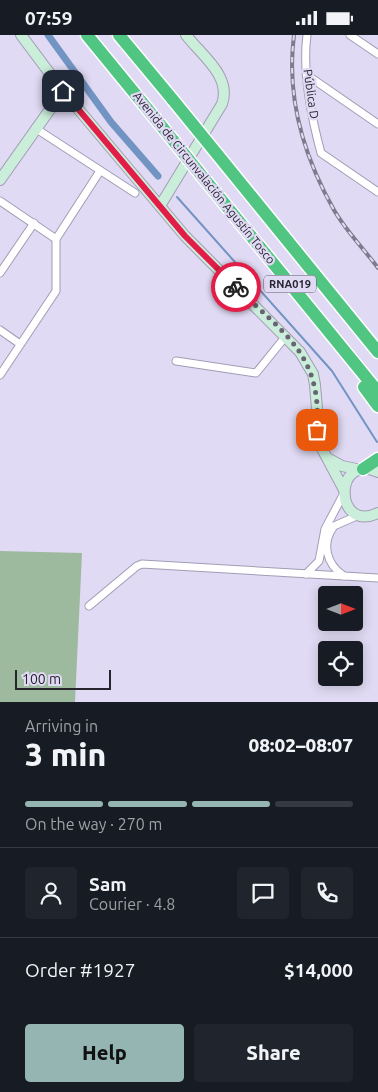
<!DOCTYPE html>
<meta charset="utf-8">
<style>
body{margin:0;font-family:Ubuntu,sans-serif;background:#20242c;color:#f1f3f6;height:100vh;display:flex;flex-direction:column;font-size:19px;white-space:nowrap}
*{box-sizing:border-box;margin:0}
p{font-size:16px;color:#9ea1a6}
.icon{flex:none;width:28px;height:28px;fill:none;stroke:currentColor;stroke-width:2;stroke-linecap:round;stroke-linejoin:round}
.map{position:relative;height:667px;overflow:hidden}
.panel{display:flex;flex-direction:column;background:#171b24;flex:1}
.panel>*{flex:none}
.needle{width:32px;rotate:90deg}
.controls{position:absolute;left:318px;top:551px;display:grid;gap:10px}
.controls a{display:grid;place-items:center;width:45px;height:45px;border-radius:5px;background:#171b24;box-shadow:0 2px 12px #0003;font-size:25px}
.scale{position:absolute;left:15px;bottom:12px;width:96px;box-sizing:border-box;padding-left:5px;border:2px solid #27242e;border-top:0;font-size:14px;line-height:18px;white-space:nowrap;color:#27242e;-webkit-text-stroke:4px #e0daf4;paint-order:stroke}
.pin{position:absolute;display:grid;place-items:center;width:42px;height:42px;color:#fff;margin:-21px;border-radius:10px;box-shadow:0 2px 8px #0006}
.courier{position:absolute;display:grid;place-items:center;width:50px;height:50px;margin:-25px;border:4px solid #e11d48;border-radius:50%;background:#fff;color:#222;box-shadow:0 1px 6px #0007}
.summary em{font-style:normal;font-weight:800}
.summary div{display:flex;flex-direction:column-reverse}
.summary{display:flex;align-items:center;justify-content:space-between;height:85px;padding:0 25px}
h1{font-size:32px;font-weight:800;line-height:38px}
.bar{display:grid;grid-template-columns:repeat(4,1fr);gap:8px 5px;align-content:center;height:60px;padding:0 25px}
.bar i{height:6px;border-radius:4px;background:#363941}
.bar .active{background:#94b5b1}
.bar p{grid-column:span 4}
.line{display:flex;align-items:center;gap:12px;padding:0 25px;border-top:1px solid #363941}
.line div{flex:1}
.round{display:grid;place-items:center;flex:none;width:52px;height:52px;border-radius:5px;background:#20242c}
.button{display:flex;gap:10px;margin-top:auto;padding:10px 25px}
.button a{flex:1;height:58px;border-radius:5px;background:#94b5b1;color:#111;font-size:20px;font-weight:800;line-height:58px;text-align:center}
.button a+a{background:#20242c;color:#f1f3f6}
.status{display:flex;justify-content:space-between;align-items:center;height:35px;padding:0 25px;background:#171b24;direction:ltr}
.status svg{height:14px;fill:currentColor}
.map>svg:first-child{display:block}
</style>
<div class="status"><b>07:59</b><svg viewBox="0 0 49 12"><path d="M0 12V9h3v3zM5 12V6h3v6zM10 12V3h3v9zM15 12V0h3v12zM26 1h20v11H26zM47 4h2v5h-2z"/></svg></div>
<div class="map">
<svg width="378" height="667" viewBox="0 0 378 667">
<rect width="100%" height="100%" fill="#e0daf4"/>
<polygon fill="#9dba9f" points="0,516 82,518 75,667 0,667"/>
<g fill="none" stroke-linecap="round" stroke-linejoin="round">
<polyline stroke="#7294c2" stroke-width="2" points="177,162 332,336 377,407"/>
<polyline stroke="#7294c2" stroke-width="7" points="48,0 111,87 158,141"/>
<g stroke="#a29cb4" stroke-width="9">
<g id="street">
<path d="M307,0c-5,38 4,81 14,118l57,39"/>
<polyline points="350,0 378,19"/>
<polyline points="307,40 378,89"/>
<polyline points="35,93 135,158"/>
<polyline points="0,166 56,204"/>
<polyline points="0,238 34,188"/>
<polyline points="0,295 20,309"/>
<polyline points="176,326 256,338 286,301"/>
<polyline points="0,340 56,256 56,204 100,136"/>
<polyline points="306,539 319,526 325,494 343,460"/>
<path d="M344,541c-18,-12 -23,-33 -10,-50l25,-11"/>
<polyline points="89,571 137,531 142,529 378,543"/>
</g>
</g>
<g stroke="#a29cb4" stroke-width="12">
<g id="secondary">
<polyline points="21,0 63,56 185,201 300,317 313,339 315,350 320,410 344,455"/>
<polyline points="0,145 63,56"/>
<path d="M160,171l62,-102c10,-28 -21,-49 -36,-69"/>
<polyline points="329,424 342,431 361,435"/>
<path d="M378,437c-45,-20 -44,62 0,41"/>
</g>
</g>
<g stroke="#fff" stroke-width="15">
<g id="highway">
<polyline points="87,0 159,88"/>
<polyline points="119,0 173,65"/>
<polyline points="217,119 378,317"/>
<polyline points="202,141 378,357"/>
<polyline points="364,352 378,371"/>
<polyline points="363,434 378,424"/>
</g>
</g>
<use href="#street" stroke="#fff" stroke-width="7"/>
<use href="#secondary" stroke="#cbeeda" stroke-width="10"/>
<use href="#highway" stroke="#51c582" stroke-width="12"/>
<g stroke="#7f7a8c" stroke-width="4">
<path id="rail" d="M294,0c-8,62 10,122 40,175 12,21 30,39 44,58"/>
</g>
<use href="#rail" stroke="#e0daf4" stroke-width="2" stroke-dasharray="5.5" stroke-linecap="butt"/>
<g stroke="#fff" stroke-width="15" stroke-linecap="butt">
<g id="highway-bridge">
<polyline points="173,65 217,119"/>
<polyline points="159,88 202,141"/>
</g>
</g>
<use href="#highway-bridge" stroke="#51c582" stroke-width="12"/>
</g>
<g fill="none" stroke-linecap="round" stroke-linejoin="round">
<path stroke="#686473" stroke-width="5" stroke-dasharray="0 9" d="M236,252c49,48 86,67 81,143"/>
<polyline stroke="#e11d48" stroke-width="6" points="63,56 185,201 236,252"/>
</g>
<g text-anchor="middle" stroke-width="4.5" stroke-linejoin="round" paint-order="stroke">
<rect fill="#e0daf4" stroke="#5e5b69" stroke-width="1" x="264" y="240.5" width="52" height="17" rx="4"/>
<g font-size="11" font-weight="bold" fill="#27242e">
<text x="290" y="253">RNA019</text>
</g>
<g font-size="12" fill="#27242e" stroke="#e0daf4">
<text transform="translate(311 59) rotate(82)" y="4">Pública D</text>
<text transform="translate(204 143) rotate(51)" y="4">Avenida de Circunvalación Agustín Tosco</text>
</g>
</g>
</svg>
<div class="controls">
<a><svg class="needle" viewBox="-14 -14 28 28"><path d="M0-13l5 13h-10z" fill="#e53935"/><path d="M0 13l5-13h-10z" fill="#9ea1a6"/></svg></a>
<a><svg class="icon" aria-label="locate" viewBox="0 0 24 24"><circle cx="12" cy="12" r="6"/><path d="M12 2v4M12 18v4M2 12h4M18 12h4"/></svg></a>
</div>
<div class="scale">100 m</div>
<div class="pin" style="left:317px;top:395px;background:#ea580c"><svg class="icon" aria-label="bag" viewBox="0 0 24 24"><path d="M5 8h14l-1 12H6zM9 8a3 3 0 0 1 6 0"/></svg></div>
<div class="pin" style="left:63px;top:56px;background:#1f2937"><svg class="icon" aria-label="home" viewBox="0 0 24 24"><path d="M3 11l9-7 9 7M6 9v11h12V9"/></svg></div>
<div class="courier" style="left:236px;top:252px"><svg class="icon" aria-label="bike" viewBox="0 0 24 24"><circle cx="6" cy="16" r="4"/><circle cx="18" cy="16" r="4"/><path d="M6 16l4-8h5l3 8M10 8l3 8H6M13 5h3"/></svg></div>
</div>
<section class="panel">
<div class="summary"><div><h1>3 min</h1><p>Arriving in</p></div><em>08:02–08:07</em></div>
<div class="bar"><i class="active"></i><i class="active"></i><i class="active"></i><i></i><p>On the way · 270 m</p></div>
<div class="line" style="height:90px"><a class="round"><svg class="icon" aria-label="person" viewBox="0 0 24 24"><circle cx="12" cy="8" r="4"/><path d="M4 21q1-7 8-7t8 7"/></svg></a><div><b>Sam</b><p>Courier · 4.8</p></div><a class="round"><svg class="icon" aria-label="chat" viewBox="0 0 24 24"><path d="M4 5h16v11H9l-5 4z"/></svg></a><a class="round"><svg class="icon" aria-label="phone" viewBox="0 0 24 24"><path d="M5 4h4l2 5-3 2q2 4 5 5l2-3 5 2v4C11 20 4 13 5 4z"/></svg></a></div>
<div class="line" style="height:65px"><div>Order #1927</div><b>$14,000</b></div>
<div class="button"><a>Help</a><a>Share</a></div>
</section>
